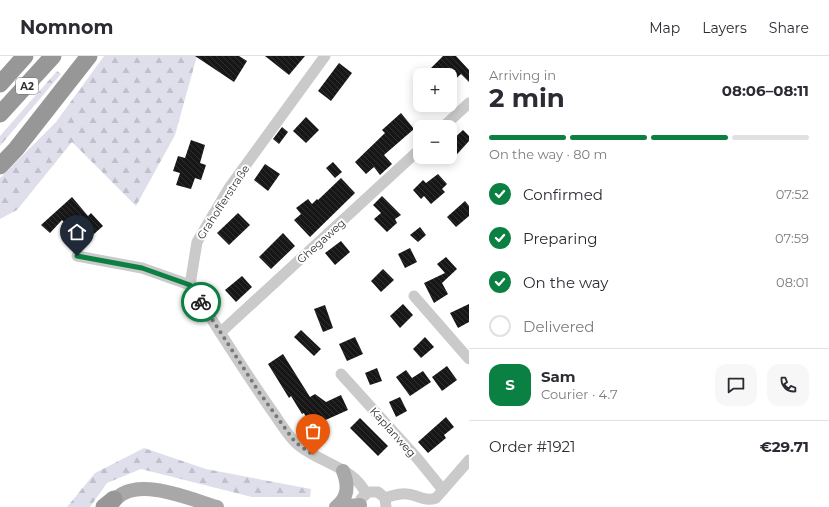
<!DOCTYPE html>
<meta charset="utf-8">
<style>
body{margin:0;font-family:Montserrat,sans-serif;background:#f7f7f7;color:#2b2b33;height:100vh;display:flex;flex-direction:column;font-size:15px;white-space:nowrap}
*{box-sizing:border-box;margin:0}
p{font-size:13px;color:#7c7c81}
.icon{flex:none;width:22px;height:22px;fill:none;stroke:currentColor;stroke-width:2;stroke-linecap:round;stroke-linejoin:round}
.map{position:relative;flex:1;overflow:hidden}
.side{display:flex;flex-direction:column;background:#fff;width:360px}
.side>*{flex:none}
.buttons{position:absolute;left:413px;top:12px;display:grid;gap:8px}
.buttons a{display:grid;place-items:center;width:44px;height:44px;border-radius:8px;background:#fff;box-shadow:0 2px 10px #0003;font-size:20px}
.pin{position:absolute;display:grid;place-items:center;width:34px;height:34px;color:#fff;margin:-41px -17px;border-radius:50% 50% 50% 0;rotate:-45deg;box-shadow:0 0 4px #0007}
.pin .icon{rotate:45deg}
.courier{position:absolute;display:grid;place-items:center;width:40px;height:40px;margin:-20px;border:3px solid #0b8043;border-radius:50%;background:#fff;color:#222;box-shadow:0 1px 5px #0007}
.overview em{font-style:normal;font-weight:700}
.overview div{display:flex;flex-direction:column-reverse}
.overview{display:flex;align-items:center;justify-content:space-between;height:68px;padding:0 20px}
h1{font-size:26px;font-weight:700;line-height:30px}
.bar{display:grid;grid-template-columns:repeat(4,1fr);gap:6px 4px;align-content:center;height:48px;padding:0 20px}
.bar i{height:5px;border-radius:3px;background:#e1e1e2}
.bar .on{background:#0b8043}
.bar p{grid-column:span 4}
.line{display:flex;align-items:center;gap:10px;padding:0 20px;border-top:1px solid #e1e1e2}
.line div{flex:1}
.round{display:grid;place-items:center;flex:none;width:42px;height:42px;border-radius:12px;background:#f7f7f7}
ol{padding:0 20px;list-style:none}
li{display:flex;align-items:center;gap:12px;height:44px}
li p{margin-inline-start:auto}
li .icon{padding:4px;border-radius:50%;background:#0b8043;color:#fff;stroke-width:4}
li:last-child{color:#7c7c81}
li i{width:22px;height:22px;border:2px solid #e1e1e2;border-radius:50%}
header{display:flex;align-items:center;gap:24px;box-sizing:border-box;height:56px;padding:0 20px;background:#fff;border-bottom:1px solid #e1e1e2}
header strong{font-size:19px}
nav{display:flex;gap:22px;margin-inline-start:auto;font-size:14px}
main{display:flex;flex:1;min-height:0}
.map>svg:first-child{display:block}
</style>
<header>
<strong>Nomnom</strong>
<nav><a>Map</a><a>Layers</a><a>Share</a></nav>
</header>
<main>
<div class="map">
<svg width="469" height="451" viewBox="0 0 469 451">
<defs>
<pattern id="forest-firs" width="22" height="20" patternUnits="userSpaceOnUse"><rect width="22" height="20" fill="#dfdfec"/><path d="M5 1l3.5 6h-7zM16 11l3.5 6h-7z" fill="#c0c0cb"/></pattern>
<pattern id="building-back-hatch" width="6" height="6" patternUnits="userSpaceOnUse"><rect width="6" height="6" fill="#171717"/><path d="M-1 5l2 2M0 0l6 6M5-1l2 2" fill="none" stroke="#303030"/></pattern>
</defs>
<rect width="100%" height="100%" fill="#fff"/>
<g fill="url(#forest-firs)">
<polygon points="104,0 197,0 175,79 136,150 72,86 17,154 0,163 0,122 56,66"/>
<polygon points="57,15 61,18 0,90 0,80"/>
<polygon points="144,392 206,413 311,433 310,441 252,441 141,413 107,427 90,451 67,451 95,417"/>
</g>
<g fill="url(#building-back-hatch)">
<polygon points="195,0 239,0 247,5 234,26"/>
<polygon points="265,0 305,0 289,19"/>
<polygon points="443,0 456,0 469,14 469,26 461,18 450,28 450,19 438,19 431,12"/>
<polygon points="339,7 352,17 331,45 318,35"/>
<polygon points="401,57 414,73 384,99 392,108 380,119 374,111 366,118 355,106 385,77 382,74"/>
<polygon points="306,61 319,74 306,87 293,75"/>
<polygon points="282,71 288,76 279,88 273,83"/>
<polygon points="463,74 469,80 469,85 450,106 450,86"/>
<polygon points="191,84 205,89 200,107 206,109 201,124 195,122 191,133 176,129 180,117 173,115 178,100 185,102"/>
<polygon points="333,106 342,116 335,122 326,112"/>
<polygon points="265,108 280,118 268,135 254,124"/>
<polygon points="438,118 447,128 442,133 445,136 431,148 424,140 421,143 413,134 423,124 426,127"/>
<polygon points="341,122 355,137 310,181 294,164 301,158 296,152 308,143 312,148 317,143 318,144"/>
<polygon points="382,140 401,159 395,163 397,167 387,176 374,163 381,157 373,149"/>
<polygon points="72,141 88,160 91,157 103,170 94,178 83,167 73,176 62,164 50,177 41,169"/>
<polygon points="465,145 469,150 469,160 456,171 447,161"/>
<polygon points="238,157 250,169 229,189 217,177"/>
<polygon points="420,171 426,179 418,186 410,179"/>
<polygon points="283,177 295,190 271,213 259,201"/>
<polygon points="341,185 350,196 335,209 325,197"/>
<polygon points="410,192 417,206 405,212 398,198"/>
<polygon points="446,201 457,213 442,227 448,238 434,247 424,227 445,217 437,208"/>
<polygon points="383,213 394,224 381,236 371,225"/>
<polygon points="242,220 252,231 236,246 225,234"/>
<polygon points="403,248 413,259 400,272 390,260"/>
<polygon points="469,248 469,266 458,272 450,257"/>
<polygon points="325,249 333,272 323,276 314,253"/>
<polygon points="301,274 321,293 314,300 294,281"/>
<polygon points="355,281 363,298 347,305 339,288"/>
<polygon points="425,281 434,291 421,302 413,293"/>
<polygon points="283,298 310,341 315,338 326,346 341,339 348,354 310,371 304,357 302,358 291,340 289,342 268,308"/>
<polygon points="447,310 457,324 442,335 432,321"/>
<polygon points="377,312 382,325 370,329 365,317"/>
<polygon points="406,314 412,322 423,315 431,326 410,340 396,321"/>
<polygon points="400,341 407,355 396,361 389,346"/>
<polygon points="446,361 454,371 444,379 446,382 428,397 418,386"/>
<polygon points="360,362 388,390 378,400 350,372"/>
</g>
<g fill="none" stroke-linecap="round" stroke-linejoin="round">
<g stroke="#cacaca" stroke-width="11">
<path d="M325,0l-96,132 -32,54 -7,43c26,41 52,83 80,123 8,11 16,25 25,34 20,20 59,24 71,52"/>
<polyline points="443,71 469,47"/>
<polyline points="77,200 142,212 190,229"/>
<polyline points="414,240 469,303"/>
<polyline points="221,276 420,93"/>
<polyline points="341,318 417,402 443,434"/>
<path d="M385,442c7,-2 14,-5 22,-4 11,1 18,8 29,4l33,-38"/>
<polyline points="361,443 368,436 378,436 385,442 386,451"/>
</g>
<g stroke="#a8a8a8" stroke-width="14">
<path d="M111,451c16,-36 78,-8 106,0"/>
<path d="M336,451c12,-9 13,-21 7,-36"/>
<polyline points="337,451 360,449"/>
</g>
<g stroke="#979797" stroke-width="17">
<polyline points="0,28 25,0"/>
<polyline points="0,58 53,0"/>
<polyline points="0,110 16,93 89,0"/>
<polyline points="104,451 114,443"/>
</g>
</g>
<g fill="none" stroke-linecap="round" stroke-linejoin="round">
<polyline stroke="#787878" stroke-width="4" stroke-dasharray="0 7.2" points="201,246 259,336 295,386 313,399"/>
<polyline stroke="#0b8043" stroke-width="5" points="77,200 142,212 190,229 201,246"/>
</g>
<g text-anchor="middle" stroke-width="4" stroke-linejoin="round" paint-order="stroke">
<rect fill="#fff" stroke="#6e6e6e" stroke-width="1" x="16" y="22" width="22" height="16" rx="3"/>
<g font-size="10" font-weight="bold" fill="#303030">
<text x="27" y="34">A2</text>
</g>
<g font-size="11" fill="#303030" stroke="#fff">
<text transform="translate(223 146) rotate(-57)" y="4">Grahofferstraße</text>
<text transform="translate(321 185) rotate(-42)" y="4">Ghegaweg</text>
<text transform="translate(393 376) rotate(48)" y="4">Kaplanweg</text>
</g>
</g>
</svg>
<div class="buttons">
<a>+</a>
<a>−</a>
</div>
<div class="pin" style="left:313px;top:399px;background:#ea580c"><svg class="icon" aria-label="bag" viewBox="0 0 24 24"><path d="M5 8h14l-1 12H6zM9 8a3 3 0 0 1 6 0"/></svg></div>
<div class="pin" style="left:77px;top:200px;background:#1f2937"><svg class="icon" aria-label="home" viewBox="0 0 24 24"><path d="M3 11l9-7 9 7M6 9v11h12V9"/></svg></div>
<div class="courier" style="left:201px;top:246px"><svg class="icon" aria-label="bike" viewBox="0 0 24 24"><circle cx="6" cy="16" r="4"/><circle cx="18" cy="16" r="4"/><path d="M6 16l4-8h5l3 8M10 8l3 8H6M13 5h3"/></svg></div>
</div>
<section class="side">
<div class="overview"><div><h1>2 min</h1><p>Arriving in</p></div><em>08:06–08:11</em></div>
<div class="bar"><i class="on"></i><i class="on"></i><i class="on"></i><i></i><p>On the way · 80 m</p></div>
<ol>
<li><svg class="icon" aria-label="check" viewBox="0 0 24 24"><path d="M5 12l5 5 9-10"/></svg>Confirmed<p>07:52</p></li>
<li><svg class="icon" aria-label="check" viewBox="0 0 24 24"><path d="M5 12l5 5 9-10"/></svg>Preparing<p>07:59</p></li>
<li><svg class="icon" aria-label="check" viewBox="0 0 24 24"><path d="M5 12l5 5 9-10"/></svg>On the way<p>08:01</p></li>
<li><i></i>Delivered</li>
</ol>
<div class="line" style="height:72px"><b class="round" style="background:#0b8043;color:#fff">S</b><div><b>Sam</b><p>Courier · 4.7</p></div><a class="round"><svg class="icon" aria-label="chat" viewBox="0 0 24 24"><path d="M4 5h16v11H9l-5 4z"/></svg></a><a class="round"><svg class="icon" aria-label="phone" viewBox="0 0 24 24"><path d="M5 4h4l2 5-3 2q2 4 5 5l2-3 5 2v4C11 20 4 13 5 4z"/></svg></a></div>
<div class="line" style="height:52px"><div>Order #1921</div><b>€29.71</b></div>
</section>
</main>
